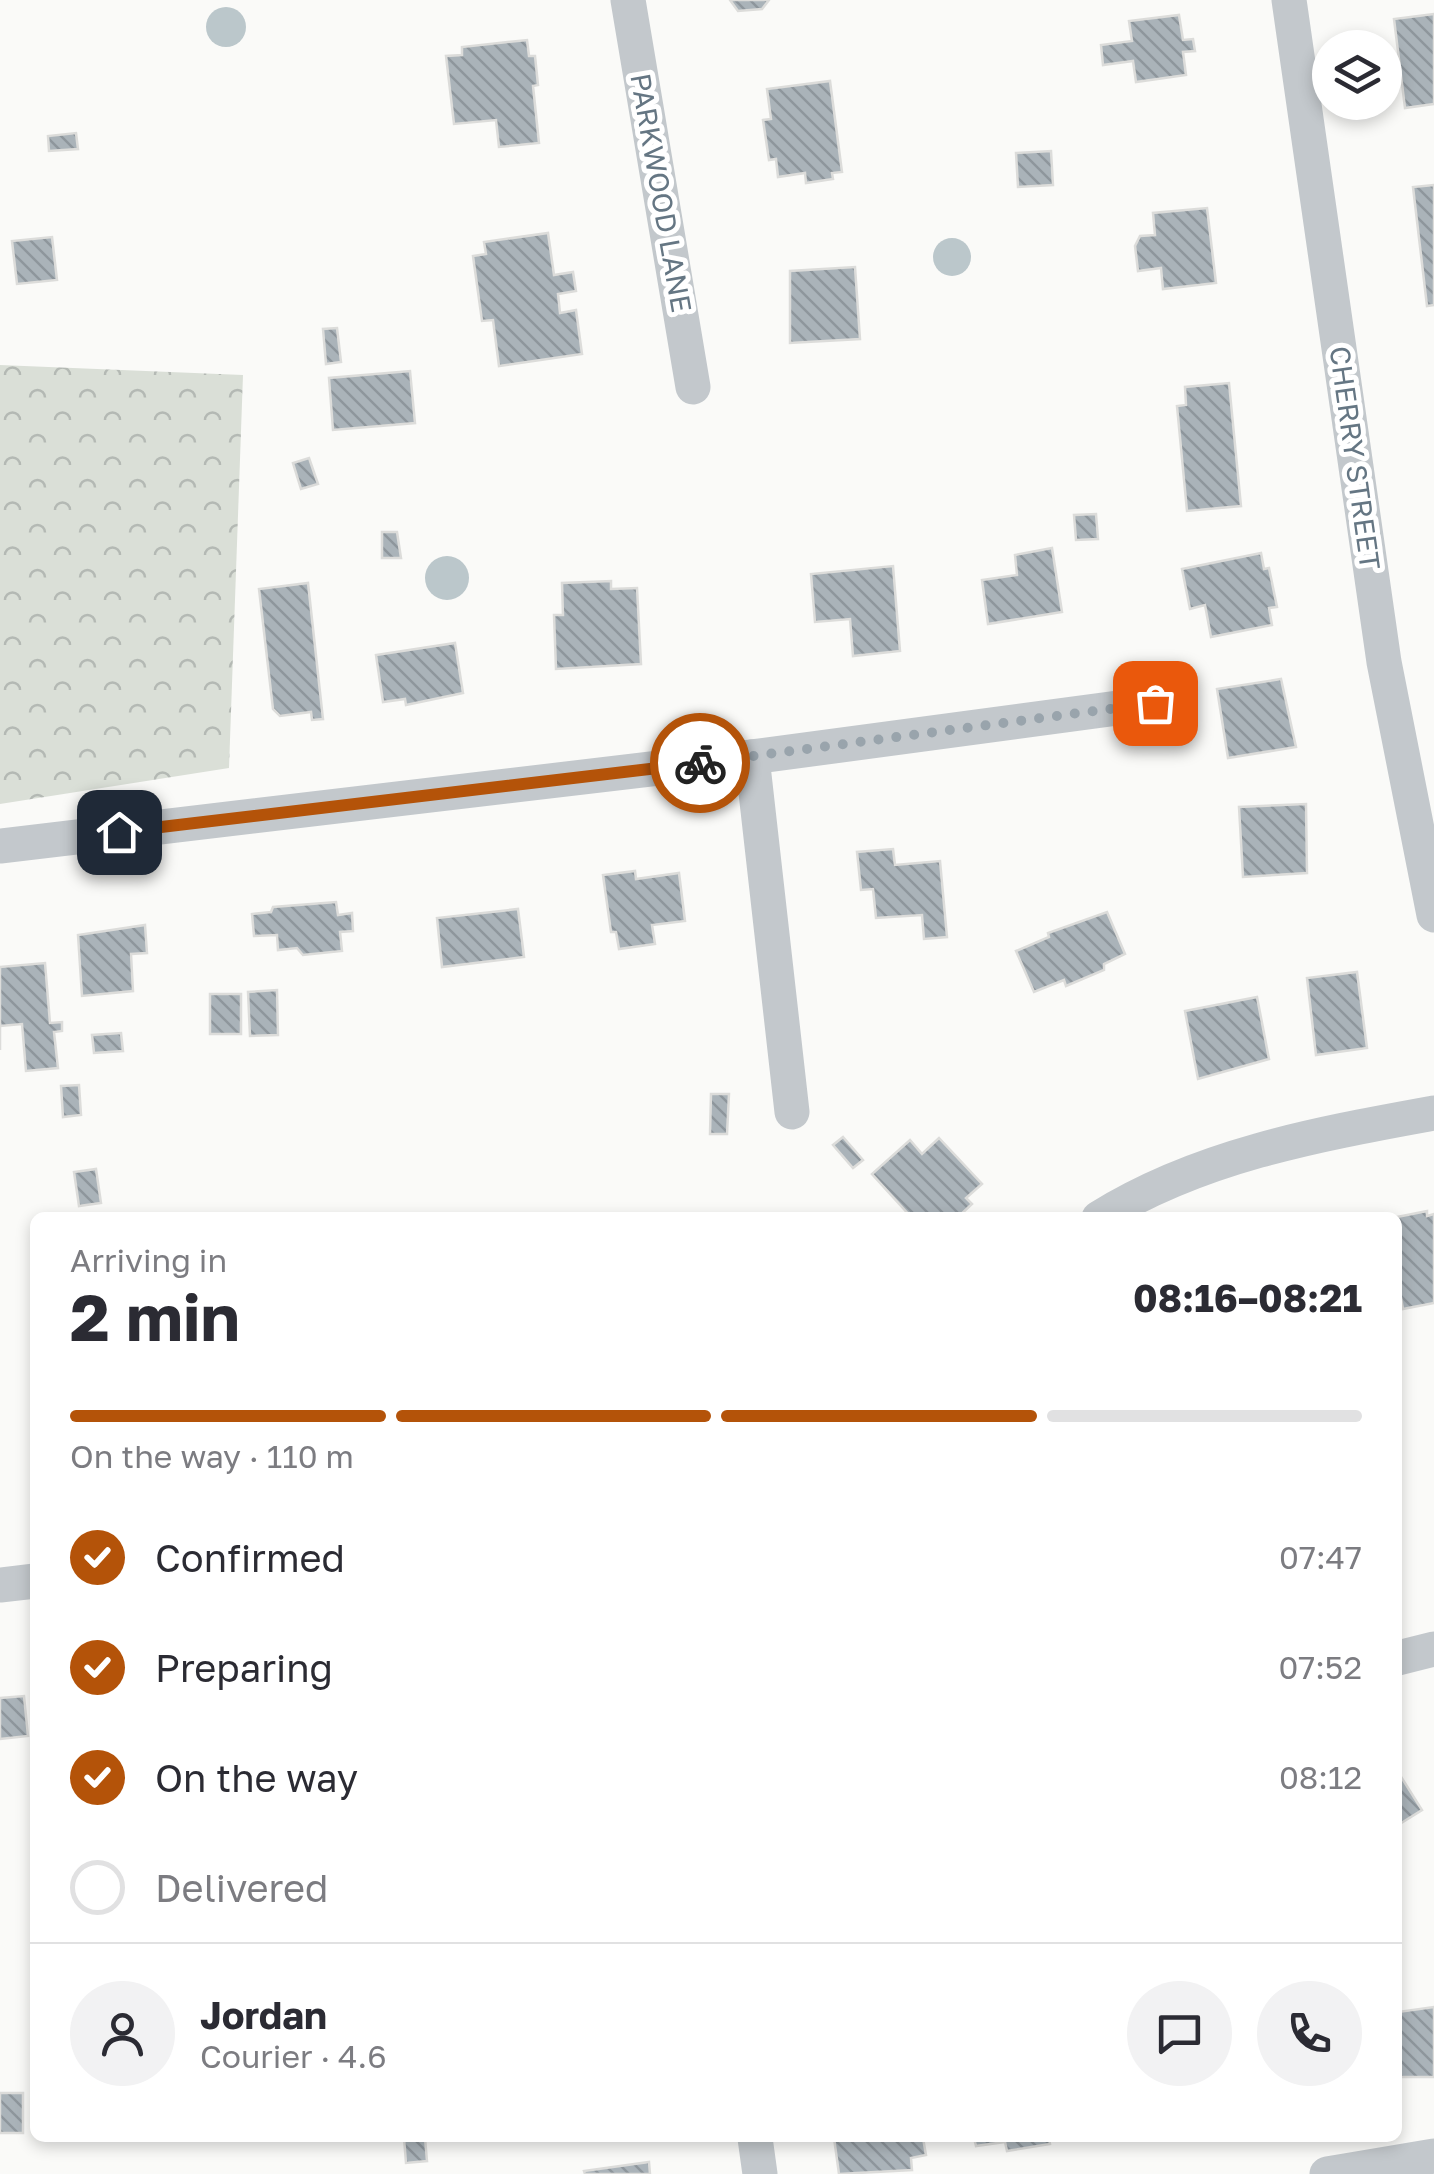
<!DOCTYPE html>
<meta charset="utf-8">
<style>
body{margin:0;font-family:"Golos Text",sans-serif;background:#f2f2f3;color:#2b2b33;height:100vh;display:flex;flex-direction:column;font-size:38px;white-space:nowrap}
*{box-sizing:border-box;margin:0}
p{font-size:32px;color:#7c7c81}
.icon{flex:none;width:55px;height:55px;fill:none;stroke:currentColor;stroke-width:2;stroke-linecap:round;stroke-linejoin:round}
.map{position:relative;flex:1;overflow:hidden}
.side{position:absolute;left:30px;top:1212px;width:1372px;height:930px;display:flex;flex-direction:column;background:#fff;border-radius:15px;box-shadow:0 5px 15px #0003}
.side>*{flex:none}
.tools{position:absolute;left:1312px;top:30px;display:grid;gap:20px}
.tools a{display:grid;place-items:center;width:90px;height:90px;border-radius:50%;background:#fff;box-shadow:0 5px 15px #0003;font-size:50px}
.pin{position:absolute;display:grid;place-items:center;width:85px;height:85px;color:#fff;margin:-42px;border-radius:20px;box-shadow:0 5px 15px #0006}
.courier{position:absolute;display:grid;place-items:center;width:100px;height:100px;margin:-50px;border:8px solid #b45309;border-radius:50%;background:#fff;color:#222;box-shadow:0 2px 12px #0007}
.summary em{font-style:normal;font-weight:700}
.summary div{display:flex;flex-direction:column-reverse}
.summary{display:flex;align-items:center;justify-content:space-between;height:170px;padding:0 40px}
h1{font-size:65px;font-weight:700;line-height:75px}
.bar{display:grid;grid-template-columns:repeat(4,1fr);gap:15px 10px;align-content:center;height:120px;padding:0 40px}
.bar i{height:12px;border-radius:8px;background:#e1e1e2}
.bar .active{background:#b45309}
.bar p{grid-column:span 4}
.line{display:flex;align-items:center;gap:25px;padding:0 40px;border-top:2px solid #e1e1e2}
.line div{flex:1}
.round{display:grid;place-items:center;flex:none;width:105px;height:105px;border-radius:52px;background:#f2f2f3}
ol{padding:0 40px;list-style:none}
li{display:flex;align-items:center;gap:30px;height:110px}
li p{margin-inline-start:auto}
li .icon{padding:10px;border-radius:50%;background:#b45309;color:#fff;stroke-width:4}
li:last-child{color:#7c7c81}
li i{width:55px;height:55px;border:5px solid #e1e1e2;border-radius:50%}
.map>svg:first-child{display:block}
</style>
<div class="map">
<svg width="1434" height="2174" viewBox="0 0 1434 2174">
<defs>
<pattern id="forest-crowns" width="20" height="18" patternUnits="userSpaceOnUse" patternTransform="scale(2.5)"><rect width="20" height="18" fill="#dadfd7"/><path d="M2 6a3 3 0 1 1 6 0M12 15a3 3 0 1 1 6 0" fill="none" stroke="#b4b9b4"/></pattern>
<pattern id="building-back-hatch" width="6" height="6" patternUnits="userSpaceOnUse" patternTransform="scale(2.5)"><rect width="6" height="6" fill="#aab3b9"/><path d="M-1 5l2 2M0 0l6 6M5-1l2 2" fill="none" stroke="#8e969c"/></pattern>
</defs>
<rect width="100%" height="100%" fill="#fafaf8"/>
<polygon fill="url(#forest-crowns)" points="0,365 243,375 229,768 0,804"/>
<g fill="#bbc7cb">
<circle cx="226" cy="27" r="20"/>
<circle cx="952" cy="257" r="19"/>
<circle cx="447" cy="578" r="22"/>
</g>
<g fill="url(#building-back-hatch)" stroke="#dcdcda" stroke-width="2.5">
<polygon points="730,0 769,0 762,9 738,11"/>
<polygon points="1434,14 1434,104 1405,108 1394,19"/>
<polygon points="1179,15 1183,40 1193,39 1195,51 1183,52 1186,75 1136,82 1133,61 1103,65 1101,45 1132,41 1129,21"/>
<polygon points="527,40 529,56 535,56 538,85 533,86 539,143 499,147 496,120 454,124 446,56 462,55 462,47"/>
<polygon points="830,81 842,172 832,173 833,179 806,183 805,173 778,177 776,159 769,160 763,120 771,119 767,89"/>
<polygon points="76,133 78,149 49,151 48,136"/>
<polygon points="1051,151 1053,185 1018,187 1016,153"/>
<polygon points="1434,185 1434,305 1427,306 1413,187"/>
<polygon points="1207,208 1216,283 1163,289 1161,268 1138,271 1135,246 1140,236 1155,235 1153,213"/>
<polygon points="548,233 554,275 573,272 576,291 558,294 560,313 576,310 582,354 499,366 493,320 482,321 473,256 486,254 484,242"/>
<polygon points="52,237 57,280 17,284 12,241"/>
<polygon points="855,267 860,339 790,343 790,271"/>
<polygon points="337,328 341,362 326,364 323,329"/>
<polygon points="410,371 415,423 333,430 329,378"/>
<polygon points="1229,383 1241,506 1187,511 1177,406 1186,405 1185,387"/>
<polygon points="309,458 318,484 301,489 293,463"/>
<polygon points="1096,514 1098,539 1076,540 1074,515"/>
<polygon points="382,532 397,532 401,558 382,558"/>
<polygon points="1052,548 1062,612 988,624 982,580 1017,575 1015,555"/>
<polygon points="1261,553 1264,569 1269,568 1277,607 1269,608 1272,625 1211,637 1205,605 1190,609 1182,569"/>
<polygon points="893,566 900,651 853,656 850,619 815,622 811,574"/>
<polygon points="611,581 611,589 637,588 641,664 556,669 554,615 563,615 562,583"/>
<polygon points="308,583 323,719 312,720 311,712 280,716 273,709 259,589"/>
<polygon points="455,643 463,693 406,705 405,699 383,702 376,655"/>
<polygon points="1281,679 1296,747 1228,758 1217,689"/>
<polygon points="1306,804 1307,873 1243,877 1239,807"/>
<polygon points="893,849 895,865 940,861 947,937 924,939 922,915 876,918 873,889 861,890 857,852"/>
<polygon points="635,871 636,879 679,873 685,921 652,925 655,944 619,949 616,932 611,932 603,875"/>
<polygon points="336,902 338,915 352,913 353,931 340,932 342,951 303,955 297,948 278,950 277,935 254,936 252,914 271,912 273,907"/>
<polygon points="518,909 524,957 442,967 437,918"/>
<polygon points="1107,912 1125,954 1104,964 1104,970 1066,986 1064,980 1034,992 1016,951 1049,937 1048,933"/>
<polygon points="145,925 147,953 131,954 133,991 82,996 78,935"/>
<polygon points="45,963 50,1023 62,1022 62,1031 54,1032 58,1068 26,1071 22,1024 0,1026 0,1050 0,967"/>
<polygon points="1357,972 1367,1048 1316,1055 1307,978"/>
<polygon points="277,990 278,1035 250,1036 248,992"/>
<rect x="210" y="994" width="31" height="40"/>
<polygon points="1257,997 1269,1059 1198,1079 1185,1011"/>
<polygon points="121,1033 123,1051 94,1053 92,1035"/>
<polygon points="79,1085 81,1115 63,1117 61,1086"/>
<polygon points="711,1094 729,1094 727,1134 710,1134"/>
<polygon points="843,1137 863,1160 853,1168 833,1145"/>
<polygon points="939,1138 982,1184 966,1198 972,1204 957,1218 912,1218 872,1174 910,1140 922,1154"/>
<polygon points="96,1169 101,1203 79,1206 74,1172"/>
<polygon points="1427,1211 1427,1216 1434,1214 1434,1303 1403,1309 1398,1281 1398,1218 1392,1218"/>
<polygon points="24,1696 28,1736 0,1739 0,1698"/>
<polygon points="1398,1772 1422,1810 1398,1825"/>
<polygon points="1434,2007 1434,2077 1398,2077 1398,2012"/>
<rect x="0" y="2093" width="23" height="40"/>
<polygon points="404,2138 425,2138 427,2161 406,2163"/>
<polygon points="834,2138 923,2138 926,2155 911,2158 912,2170 839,2174"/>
<polygon points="974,2138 1049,2138 1050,2144 1007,2151 1005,2142 976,2146"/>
<polygon points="649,2162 650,2174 585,2174 584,2171"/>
</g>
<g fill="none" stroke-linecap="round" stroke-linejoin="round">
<g stroke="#c3c8cc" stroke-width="35">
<polyline points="628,0 693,387"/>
<polyline points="1289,0 1384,662 1434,915"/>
<polyline points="752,757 792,1112"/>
<polyline points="0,846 752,757 1155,703"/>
<path d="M1099,1218c101,-63 220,-84 335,-105"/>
<polyline points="0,1585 35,1581"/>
<polyline points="1398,1658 1434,1649"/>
<polyline points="755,2138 760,2174"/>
<polyline points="1327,2174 1434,2156"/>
</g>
</g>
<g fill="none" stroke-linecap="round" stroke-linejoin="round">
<polyline stroke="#99a4ac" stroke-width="10" stroke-dasharray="0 18" points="700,763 1155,703"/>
<polyline stroke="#b45309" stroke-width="12" points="119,832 700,763"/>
</g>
<g text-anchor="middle" stroke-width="10" stroke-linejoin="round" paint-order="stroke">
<g font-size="28" fill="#657683" stroke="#fff">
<text transform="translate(661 193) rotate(80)" y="10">PARKWOOD LANE</text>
<text transform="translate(1355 458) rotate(82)" y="10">CHERRY STREET</text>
</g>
</g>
</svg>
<div class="tools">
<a><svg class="icon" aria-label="layers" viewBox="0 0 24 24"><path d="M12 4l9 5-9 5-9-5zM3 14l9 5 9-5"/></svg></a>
</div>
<div class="pin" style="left:1155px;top:703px;background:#ea580c"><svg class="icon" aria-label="bag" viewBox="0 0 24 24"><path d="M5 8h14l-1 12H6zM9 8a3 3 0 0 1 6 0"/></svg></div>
<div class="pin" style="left:119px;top:832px;background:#1f2937"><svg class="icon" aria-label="home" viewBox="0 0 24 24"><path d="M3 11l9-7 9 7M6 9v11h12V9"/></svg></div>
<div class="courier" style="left:700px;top:763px"><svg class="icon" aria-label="bike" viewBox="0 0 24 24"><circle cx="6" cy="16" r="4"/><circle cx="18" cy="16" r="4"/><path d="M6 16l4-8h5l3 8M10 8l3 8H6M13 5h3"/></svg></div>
<section class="side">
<div class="summary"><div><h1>2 min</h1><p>Arriving in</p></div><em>08:16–08:21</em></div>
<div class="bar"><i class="active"></i><i class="active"></i><i class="active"></i><i></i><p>On the way · 110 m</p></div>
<ol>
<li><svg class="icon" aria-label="check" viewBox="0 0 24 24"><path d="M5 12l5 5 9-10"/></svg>Confirmed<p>07:47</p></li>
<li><svg class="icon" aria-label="check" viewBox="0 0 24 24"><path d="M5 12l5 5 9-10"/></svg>Preparing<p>07:52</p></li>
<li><svg class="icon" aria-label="check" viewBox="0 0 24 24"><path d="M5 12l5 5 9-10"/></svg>On the way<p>08:12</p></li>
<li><i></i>Delivered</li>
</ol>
<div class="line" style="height:180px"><a class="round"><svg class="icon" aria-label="person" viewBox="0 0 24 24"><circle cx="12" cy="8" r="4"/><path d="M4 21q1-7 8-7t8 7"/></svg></a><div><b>Jordan</b><p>Courier · 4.6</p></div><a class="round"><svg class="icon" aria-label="chat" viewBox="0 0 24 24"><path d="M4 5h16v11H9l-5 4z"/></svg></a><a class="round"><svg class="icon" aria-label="phone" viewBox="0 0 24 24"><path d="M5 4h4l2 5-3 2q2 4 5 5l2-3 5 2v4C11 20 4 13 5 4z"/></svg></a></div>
</section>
</div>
